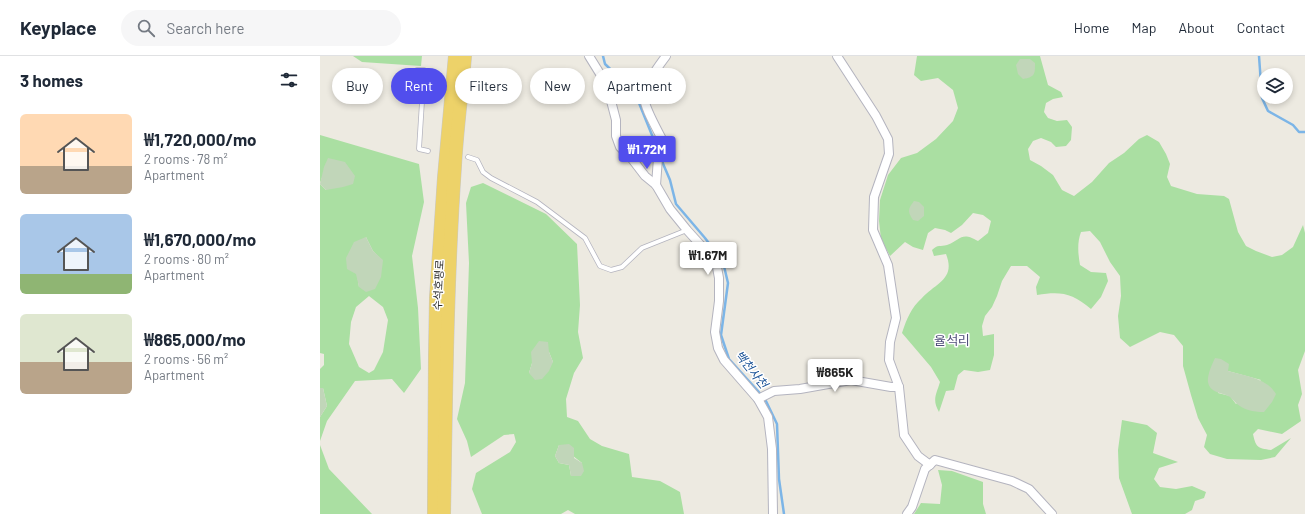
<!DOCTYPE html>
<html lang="en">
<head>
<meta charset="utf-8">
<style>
	:root { --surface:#fff; --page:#f6f6f7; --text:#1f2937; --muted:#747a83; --line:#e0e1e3; --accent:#514eed }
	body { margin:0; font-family:Barlow,"Noto Sans KR",sans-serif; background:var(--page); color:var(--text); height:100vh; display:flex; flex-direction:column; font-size:15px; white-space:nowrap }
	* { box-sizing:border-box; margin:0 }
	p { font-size:13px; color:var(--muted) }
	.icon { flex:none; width:22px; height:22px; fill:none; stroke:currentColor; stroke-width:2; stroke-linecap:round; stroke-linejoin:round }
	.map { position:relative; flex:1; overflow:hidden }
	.sheet { display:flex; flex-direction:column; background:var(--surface); width:320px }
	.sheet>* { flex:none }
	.hud { position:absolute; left:12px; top:12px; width:380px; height:36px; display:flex; gap:8px }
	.fabs { position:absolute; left:937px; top:12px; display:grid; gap:8px }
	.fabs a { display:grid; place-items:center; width:36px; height:36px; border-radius:50%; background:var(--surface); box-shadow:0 2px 6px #0003; font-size:20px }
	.price { position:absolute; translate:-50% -34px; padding:0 9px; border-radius:4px; background:#fff; color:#222; font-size:13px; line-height:26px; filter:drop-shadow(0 1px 2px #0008) }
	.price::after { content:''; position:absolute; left:50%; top:24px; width:12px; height:9px; margin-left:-6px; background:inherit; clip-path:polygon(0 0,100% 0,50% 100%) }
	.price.selected { background:var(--accent); color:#fff }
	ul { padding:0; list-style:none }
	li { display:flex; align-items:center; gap:12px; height:100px; padding:0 20px }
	li span { display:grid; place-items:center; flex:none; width:112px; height:80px; border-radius:6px; color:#555 }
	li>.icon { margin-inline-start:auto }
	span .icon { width:48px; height:48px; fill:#fffc; stroke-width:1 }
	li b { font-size:17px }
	h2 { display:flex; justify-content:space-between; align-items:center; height:48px; padding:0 20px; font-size:17px }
	.pill { padding:0 14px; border-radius:18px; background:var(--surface); box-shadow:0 2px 6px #0003; font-size:14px; line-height:36px }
	.pill.selected { background:var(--accent); color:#fff }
	header { display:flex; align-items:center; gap:24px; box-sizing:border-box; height:56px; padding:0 20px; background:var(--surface); border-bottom:1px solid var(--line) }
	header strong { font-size:19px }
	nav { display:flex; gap:22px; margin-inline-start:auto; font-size:14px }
	.search { width:280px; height:36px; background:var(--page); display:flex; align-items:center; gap:10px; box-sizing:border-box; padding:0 14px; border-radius:22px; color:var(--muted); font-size:15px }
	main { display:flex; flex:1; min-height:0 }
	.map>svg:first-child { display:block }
</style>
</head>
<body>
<header>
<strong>Keyplace</strong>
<div class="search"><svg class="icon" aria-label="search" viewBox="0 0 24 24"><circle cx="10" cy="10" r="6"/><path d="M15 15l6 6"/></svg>Search here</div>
<nav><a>Home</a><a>Map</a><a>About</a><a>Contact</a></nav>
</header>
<main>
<section class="sheet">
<h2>3 homes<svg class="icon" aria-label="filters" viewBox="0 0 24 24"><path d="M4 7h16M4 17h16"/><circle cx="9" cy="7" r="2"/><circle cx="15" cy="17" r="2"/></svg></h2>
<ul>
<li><span style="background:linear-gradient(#ffd9b3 65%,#b9a48a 0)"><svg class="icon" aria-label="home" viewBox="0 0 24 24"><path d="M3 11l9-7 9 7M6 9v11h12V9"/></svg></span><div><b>₩1,720,000/mo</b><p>2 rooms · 78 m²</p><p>Apartment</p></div></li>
<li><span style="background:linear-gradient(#a9c7e8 75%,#8fb573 0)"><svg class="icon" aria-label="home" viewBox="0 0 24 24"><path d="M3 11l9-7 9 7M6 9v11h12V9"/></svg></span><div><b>₩1,670,000/mo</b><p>2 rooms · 80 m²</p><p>Apartment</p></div></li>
<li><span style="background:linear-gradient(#dfe7d0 60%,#b9a48a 0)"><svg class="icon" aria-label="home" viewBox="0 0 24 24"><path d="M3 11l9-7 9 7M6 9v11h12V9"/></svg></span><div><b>₩865,000/mo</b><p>2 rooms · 56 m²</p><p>Apartment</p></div></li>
</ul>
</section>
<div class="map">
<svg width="985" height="458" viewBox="0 0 985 458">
	<rect width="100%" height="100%" fill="#edeae1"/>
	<g fill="#aadfa2" fill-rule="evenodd">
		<polygon points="33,0 102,0 101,10 42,6"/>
		<path d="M 597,0 L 720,0 L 728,29 L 741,36 L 743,41 L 733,43 L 726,47 L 724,56 L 728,62 L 737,65 L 747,64 L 752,71 L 751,84 L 746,90 L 736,91 L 731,86 L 721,82 L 713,85 L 708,93 L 710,104 L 721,110 L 733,119 L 742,134 L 754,140 L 772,126 L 789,107 L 804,97 L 819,83 L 827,79 L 839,86 L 846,98 L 850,108 L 847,121 L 851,130 L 877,138 L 904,140 L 909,143 L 918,176 L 926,190 L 936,195 L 952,201 L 962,199 L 973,191 L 983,169 L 985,177 L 985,295 L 978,314 L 982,338 L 978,349 L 981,365 L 962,378 L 938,373 L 933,378 C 936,392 938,392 951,394 L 971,382 L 955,401 L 941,404 L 907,403 L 890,398 L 884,391 L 887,379 L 878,362 L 871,339 L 863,310 L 863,290 L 854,279 L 840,276 L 810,291 L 800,282 L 798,260 L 801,240 L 800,220 L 790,206 L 780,186 L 770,175 L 761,176 C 757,187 758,197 760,209 L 771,216 L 786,217 L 788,225 L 781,241 L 771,253 C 752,237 741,235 717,239 L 716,231 L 720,221 L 707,210 L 691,210 L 682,225 L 677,240 L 672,251 L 665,260 L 662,270 L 663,280 L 674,278 L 674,299 L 670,314 L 658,316 L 644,314 L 638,319 L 634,334 L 626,335 L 619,356 C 612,344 616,339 620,326 L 611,311 L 582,277 C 587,262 591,252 602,242 C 616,227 636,223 626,198 L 614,200 L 612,194 C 618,188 620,191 627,189 C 641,184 641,175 658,185 L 668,177 L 671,165 L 663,159 L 653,157 L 642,169 L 631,177 L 625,174 L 615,172 L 608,177 L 603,194 L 593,191 L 585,186 L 570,200 L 561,183 L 559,165 L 560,144 L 568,119 L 581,102 L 597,97 L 616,83 L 633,65 L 638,52 L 633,34 L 618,22 L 601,25 L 594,19 ZM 908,308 L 908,315 L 941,324 L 916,348 L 910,340 L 898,337 Z"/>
		<path d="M 0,79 L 99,108 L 104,146 L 92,200 L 98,252 L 101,313 L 84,337 L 72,323 L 35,325 L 7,365 L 0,385 L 0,361 L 7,350 L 3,332 L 0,332 L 0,313 L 4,309 L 4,298 L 0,297 L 0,128 L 6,134 L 9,102 L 0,127 ZM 46,181 L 53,195 L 62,204 L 39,231 L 37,218 ZM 49,240 L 63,251 L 68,264 L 63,296 L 54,314 L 49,317 L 39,311 L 29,288 L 31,266 L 36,251 Z"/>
		<path d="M 163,127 L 226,158 L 257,188 L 260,249 L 258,276 L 263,302 L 254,317 L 246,343 L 247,361 L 258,365 L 270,383 L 282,390 L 309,398 L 312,421 L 340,425 L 360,436 L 364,458 L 255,458 L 248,454 L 241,458 L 162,458 L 152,433 L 156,417 L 190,396 L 196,386 L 194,378 L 184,379 L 151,401 L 147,385 L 137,363 L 145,327 L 149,207 L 146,147 L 151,131 ZM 229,296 L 233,306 L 209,317 L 212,307 ZM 239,389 L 262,407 L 251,420 L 249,409 L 239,407 L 235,400 Z"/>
		<polygon points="802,364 827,369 837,377 833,397 858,406 839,412 834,423 840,431 856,433 872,430 886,436 884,442 875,445 872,454 865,458 812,458 799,422 798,394"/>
		<polygon points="0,389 9,413 52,458 0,458"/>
		<polygon points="618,414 632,415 663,426 663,448 666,458 594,458 601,447 620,448 622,429"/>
	</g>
	<g fill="#c1d6b9">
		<path d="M 700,3 L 710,3 L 715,7 C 715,18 715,21 703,23 L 698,18 L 696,9 Z"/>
		<polygon points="8,102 25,106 35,120 33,128 23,131 6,134 0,128 4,111"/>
		<path d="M 594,145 L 599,146 L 604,151 L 604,160 L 598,165 L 593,164 C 587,155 588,153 594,145 Z"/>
		<polygon points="46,181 53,195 63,204 61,221 55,233 46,236 39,231 36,218 27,213 26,202 34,186"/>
		<polygon points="219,285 228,286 229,296 233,306 229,315 222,323 215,324 209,317 212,307 211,296"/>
		<path d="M 895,302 L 901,303 L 909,308 L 908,315 C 925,320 947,322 956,338 L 952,346 L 944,356 C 933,356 923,354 915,346 C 913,344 911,341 908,340 C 901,336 890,337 888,326 C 887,320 892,308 895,302 Z"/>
		<polygon points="0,332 3,332 7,350 0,361"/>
		<polygon points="249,388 254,392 254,402 262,407 264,415 261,420 251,420 249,409 239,407 235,400 239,389"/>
	</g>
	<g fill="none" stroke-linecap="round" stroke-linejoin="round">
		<g stroke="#7cb5e7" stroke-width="2.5">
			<polyline points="283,0 285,8 315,37 338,94"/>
			<polyline points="939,0 942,42 948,55 973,69 979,76 985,76"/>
			<polyline points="341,103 350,124 356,148 385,182 403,206 408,227 401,279 409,303 445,343 457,368 459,423 464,458"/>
		</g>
		<defs>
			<g id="service">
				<polyline points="97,14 104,14 99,93 108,95"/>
				<polyline points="148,101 157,104 163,116 171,122 217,146 265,182 280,210 291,214 302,211 322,192 367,174"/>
			</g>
			<g id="minor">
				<polyline points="269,0 282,21 290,41 296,64 296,80 300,91 312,103 325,120 336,129 350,153 367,174 396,206 399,222 399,245 395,276 398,292 404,304 438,343 448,361 452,393 453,458"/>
				<polyline points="517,0 556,60 568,83 569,98 554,141 553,174 568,209 576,262 570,286 569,304 579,331 584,379 598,400 610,409"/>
				<path d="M 336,129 L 338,102 L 343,85 C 338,75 322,48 324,38 C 325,29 340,8 346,0"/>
				<polyline points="438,343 454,335 480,333 531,324 571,331 579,331"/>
				<polyline points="587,458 592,451 605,413 615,404 692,425 709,433 732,458"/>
			</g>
			<g id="trunk">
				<polyline points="114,458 115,301 116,242 124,122 135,0"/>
				<path d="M 124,458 C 126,342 127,225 135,109 C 137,73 142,36 145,0"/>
			</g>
		</defs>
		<use href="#service" stroke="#b4b4bf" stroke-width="5.5"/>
		<use href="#minor" stroke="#b4b4bf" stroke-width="10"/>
		<use href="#trunk" stroke="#c8c8c8" stroke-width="14"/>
		<use href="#service" stroke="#fff" stroke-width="4"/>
		<use href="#minor" stroke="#fff" stroke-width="8"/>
		<use href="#trunk" stroke="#edd269" stroke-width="13"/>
	</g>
	<g text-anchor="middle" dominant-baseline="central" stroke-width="3" stroke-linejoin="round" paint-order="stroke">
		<g font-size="11" fill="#2d2d2d" stroke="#fff">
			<text transform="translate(118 229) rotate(-87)">수석호평로</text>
		</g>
		<g font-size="12" font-style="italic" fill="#185196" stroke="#fff">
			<text transform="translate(432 313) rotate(51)">백천사천</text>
		</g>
		<g font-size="13" fill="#51507b" stroke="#fff">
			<text x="632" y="284">율석리</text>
		</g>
	</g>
</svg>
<div class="fabs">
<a><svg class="icon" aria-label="layers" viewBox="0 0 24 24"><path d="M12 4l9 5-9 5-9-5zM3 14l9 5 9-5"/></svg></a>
</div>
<b class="price selected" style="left:327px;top:114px">₩1.72M</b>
<b class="price" style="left:388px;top:220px">₩1.67M</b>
<b class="price" style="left:515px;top:337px">₩865K</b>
<div class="hud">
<a class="pill">Buy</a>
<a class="pill selected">Rent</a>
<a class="pill">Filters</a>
<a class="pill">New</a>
<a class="pill">Apartment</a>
</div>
</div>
</main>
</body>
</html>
